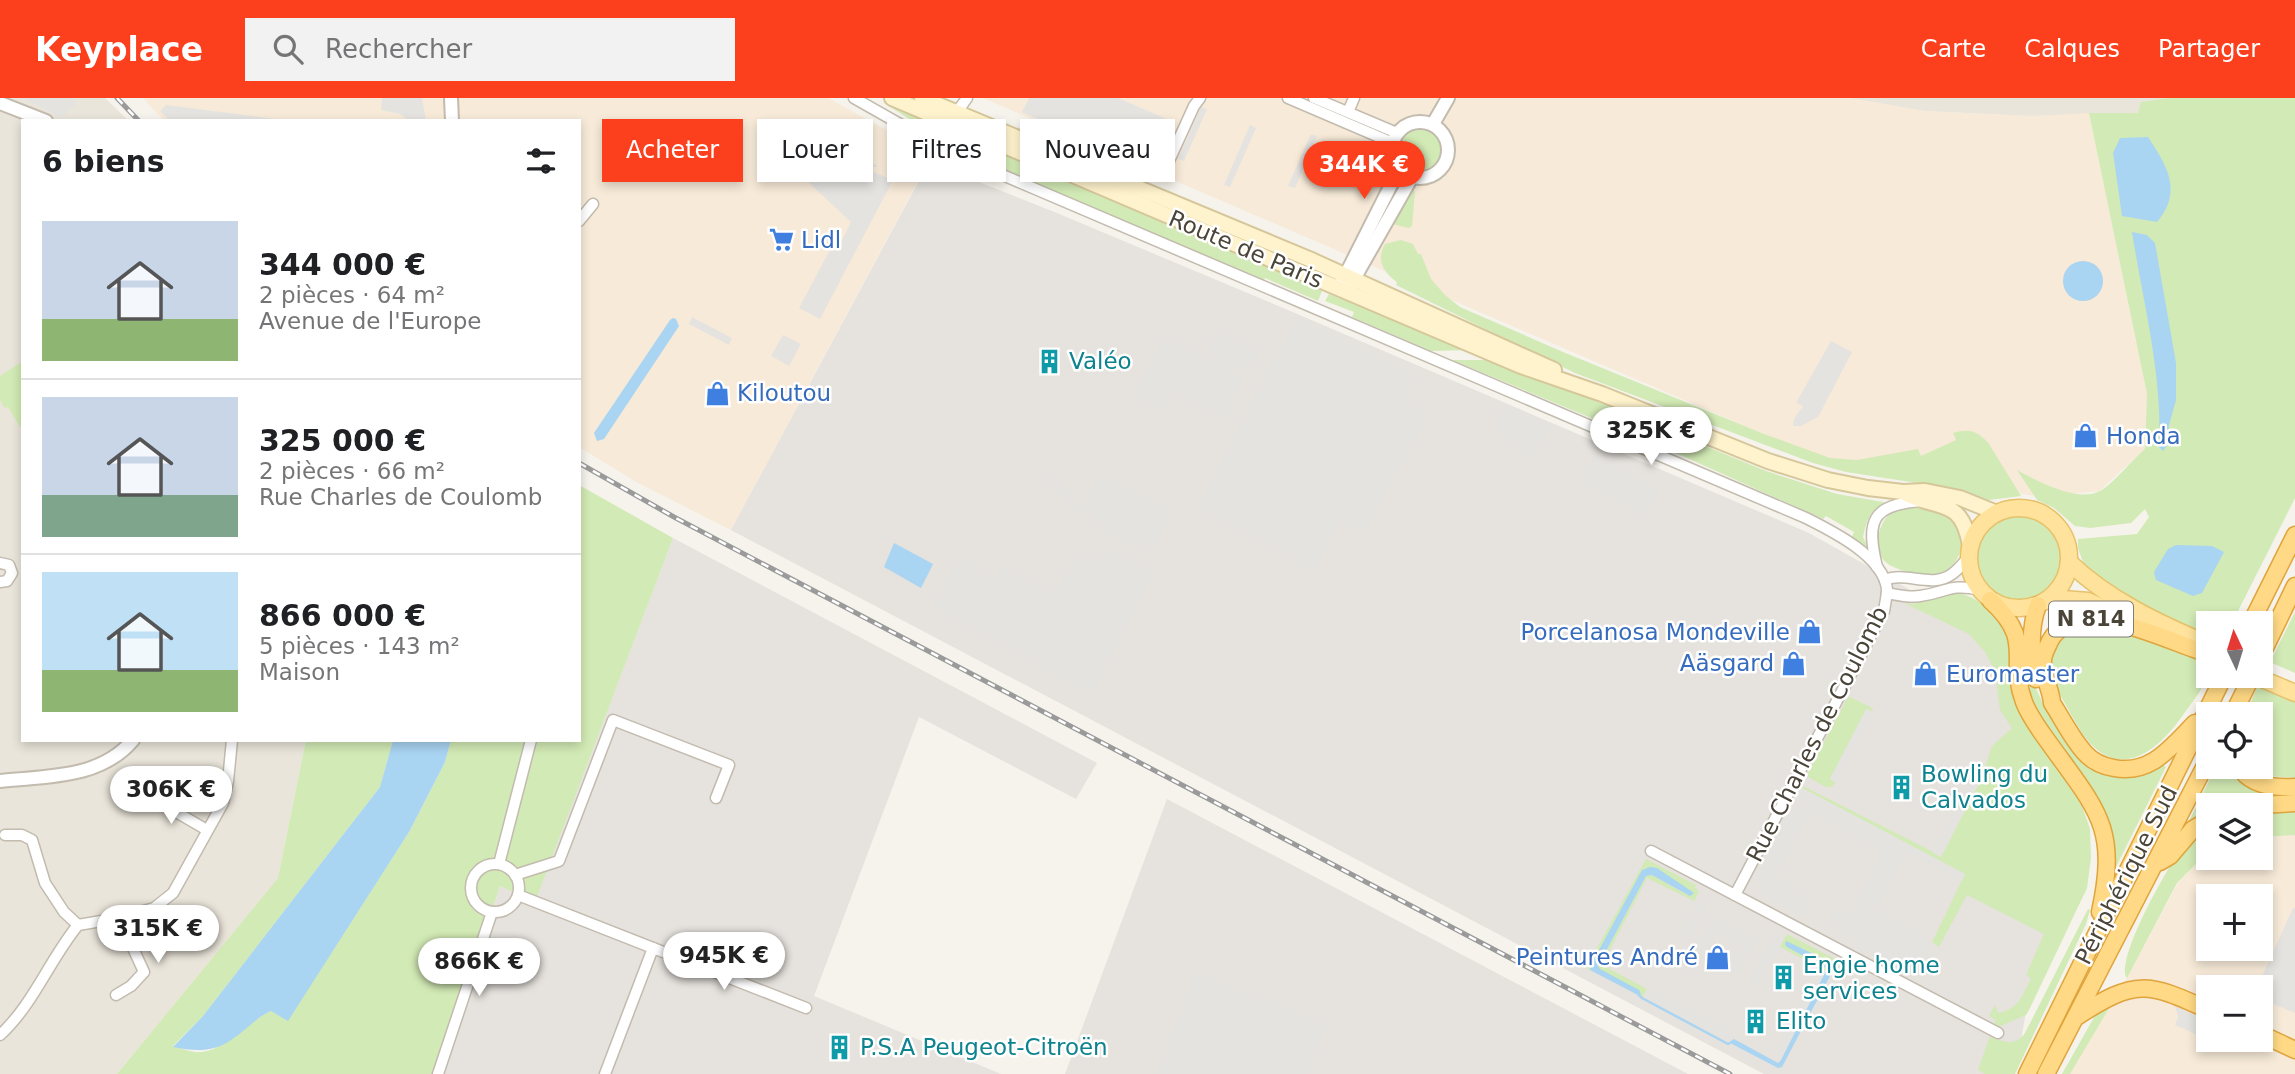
<!DOCTYPE html>
<html lang="fr">
<head>
<meta charset="utf-8">
<style>
	:root { --surface:#fff; --page:#f2f2f2; --text:#202124; --muted:#757577; --line:#e0e0e0; --accent:#fc3f1d }
	body { margin:0; font-family:"DejaVu Sans",sans-serif; background:var(--page); color:var(--text); height:100vh; display:flex; flex-direction:column; font-size:26px; white-space:nowrap }
	* { box-sizing:border-box; margin:0 }
	p { font-size:23px; color:var(--muted) }
	.icon { flex:none; width:38px; height:38px; fill:none; stroke:currentColor; stroke-width:2; stroke-linecap:round; stroke-linejoin:round }
	.map { position:relative; flex:1; overflow:hidden }
	.details { position:absolute; left:21px; top:21px; width:560px; height:623px; display:flex; flex-direction:column; background:var(--surface); border-radius:0px; box-shadow:0 4px 10px #0003 }
	.details>* { flex:none }
	.top-card { position:absolute; left:602px; top:21px; width:665px; height:63px; display:flex; gap:14px }
	.needle { width:46px; rotate:356deg }
	.controls { position:absolute; left:2196px; top:513px; display:grid; gap:14px }
	.controls a { display:grid; place-items:center; width:77px; height:77px; border-radius:0px; background:var(--surface); box-shadow:0 4px 10px #0003; font-size:35px }
	.price { position:absolute; translate:-50% -60px; padding:0 16px; border-radius:24px; background:#fff; color:#222; font-size:23px; line-height:46px; filter:drop-shadow(0 2px 4px #0008) }
	.price::after { content:''; position:absolute; left:50%; top:42px; width:21px; height:16px; margin-left:-10px; background:inherit; clip-path:polygon(0 0,100% 0,50% 100%) }
	.price.active { background:var(--accent); color:#fff }
	ul { padding:0; list-style:none }
	li { display:flex; align-items:center; gap:21px; height:175px; padding:0 21px }
	li+li { border-top:2px solid var(--line) }
	li span { display:grid; place-items:center; flex:none; width:196px; height:140px; border-radius:0px; color:#555 }
	li>.icon { margin-inline-start:auto }
	span .icon { width:84px; height:84px; fill:#fffc; stroke-width:1 }
	li b { font-size:30px }
	h2 { display:flex; justify-content:space-between; align-items:center; height:84px; padding:0 21px; font-size:30px }
	.tag { padding:0 24px; border-radius:0px; background:var(--surface); box-shadow:0 4px 10px #0003; font-size:24px; line-height:63px }
	.tag.active { background:var(--accent); color:#fff }
	header { display:flex; align-items:center; gap:42px; box-sizing:border-box; height:98px; padding:0 35px; background:var(--accent); color:#fff }
	header strong { font-size:33px }
	nav { display:flex; gap:38px; margin-inline-start:auto; font-size:24px }
	.search { width:490px; height:63px; background:var(--page); display:flex; align-items:center; gap:18px; box-sizing:border-box; padding:0 24px; border-radius:0px; color:var(--muted); font-size:26px }
	.map>svg:first-child { display:block }
</style>
</head>
<body>
<header>
<strong>Keyplace</strong>
<div class="search"><svg class="icon" aria-label="search" viewBox="0 0 24 24"><circle cx="10" cy="10" r="6"/><path d="M15 15l6 6"/></svg>Rechercher</div>
<nav><a>Carte</a><a>Calques</a><a>Partager</a></nav>
</header>
<div class="map">
<svg width="2295" height="976" viewBox="0 0 2295 976">
	<rect width="100%" height="100%" fill="#f6f3ec"/>
	<g fill="#eae5da">
		<polygon points="0,0 105,0 129,23 23,23 23,642 306,642 278,780 117,976 0,976"/>
		<polygon points="1849,0 2168,0 2142,4 2138,15 2030,18 1924,13"/>
	</g>
	<g fill="#f7ead8" fill-rule="evenodd">
		<polygon points="143,0 828,0 932,57 731,432 638,385 579,349 579,23 164,23"/>
		<polygon points="983,0 1849,0 1924,13 2030,18 2089,15 2147,296 2145,351 2099,393 2043,399 1842,370"/>
		<path d="M 2295,737 L 2295,976 L 2070,976 L 2127,880 L 2178,785 L 2208,754 L 2208,760 L 2261,760 L 2261,739 ZM 2208,798 L 2261,798 L 2261,850 L 2208,850 ZM 2208,889 L 2261,889 L 2261,942 L 2208,942 Z"/>
	</g>
	<g fill="#e6e2dd">
		<polygon points="929,64 1057,115 1295,215 1809,435 1983,533 2081,722 2027,907 2021,943 2010,976 1764,976 731,432"/>
		<polygon points="673,440 1097,665 1076,701 919,619 814,898 1001,976 438,976 500,788 535,803"/>
		<polygon points="1167,701 1688,976 1065,976"/>
	</g>
	<g fill="#d2eab5">
		<path d="M 2168,0 L 2295,0 L 2295,400 L 2232,525 L 2208,525 L 2208,535 C 2171,528 2116,490 2084,467 L 2078,450 L 2078,441 L 2137,436 L 2149,419 L 2145,411 L 2131,425 L 2090,430 L 2075,428 L 2054,410 L 2037,402 L 2017,372 C 2037,383 2078,405 2100,393 C 2113,386 2133,361 2145,351 L 2147,296 L 2089,15 L 2138,15 L 2141,4 Z"/>
		<polygon points="886,2 958,33 953,44 933,36 884,5"/>
		<circle cx="1419" cy="51" r="22"/>
		<polygon points="963,35 1322,193 1318,203 1265,180 1264,183 982,63 984,57 957,46"/>
		<polygon points="1411,91 1413,91 1415,94 1412,128 1409,130 1392,126"/>
		<path d="M 1401,142 L 1413,146 L 1418,156 L 1421,156 L 1431,181 L 1445,197 L 1460,209 L 1563,254 L 1764,336 L 1830,360 L 1857,362 L 1918,351 L 1921,358 L 1956,342 L 1953,335 C 1969,330 1978,333 1989,346 L 2021,398 L 1989,402 L 1943,389 L 1846,374 L 1813,365 L 1575,275 L 1396,187 L 1397,184 C 1383,174 1376,162 1385,146 Z"/>
		<polygon points="1329,196 1472,252 1431,253 1352,219 1354,214 1325,203"/>
		<path d="M 1452,262 L 1493,262 L 1506,266 L 1766,373 L 1837,396 L 1889,405 C 1869,412 1868,419 1863,439 L 1869,451 L 1852,439 L 1854,434 L 1826,418 L 1823,421 L 1685,359 Z"/>
		<polygon points="23,263 23,327 20,329 8,309 5,310 0,302 0,278"/>
		<path d="M 579,387 L 673,440 L 535,804 L 500,788 L 438,976 L 117,976 L 278,780 L 306,642 L 393,642 L 380,689 L 203,918 L 173,948 C 180,950 188,953 195,954 C 222,957 248,923 271,913 L 288,922 L 409,734 L 445,664 L 451,642 L 579,642 Z"/>
		<path d="M 1923,408 C 1933,411 1945,414 1953,421 C 1971,438 1960,472 1936,477 C 1925,480 1914,477 1904,473 C 1893,469 1883,466 1879,454 C 1874,439 1884,413 1901,409 C 1907,407 1916,408 1923,408 Z"/>
		<circle cx="2018" cy="461" r="43"/>
		<path d="M 1954,495 C 1973,495 1994,514 2007,528 L 2027,619 L 2082,708 L 2090,731 L 2091,760 L 2087,790 L 2029,912 L 2026,917 L 1998,929 L 1994,927 L 1996,922 L 1989,918 L 1995,907 L 1998,915 C 2020,910 2022,898 2031,880 L 2026,877 L 2044,836 L 1967,797 L 1939,849 L 1932,844 L 1965,776 L 1802,690 L 1803,688 L 1941,758 L 1981,682 L 1992,648 L 2012,630 L 2000,612 L 1995,573 L 1985,554 L 1969,536 L 1904,505 L 1914,506 Z"/>
		<polygon points="2295,514 2295,575 2270,564"/>
		<path d="M 2105,526 L 2197,559 L 2197,561 L 2208,566 C 2209,586 2194,601 2183,617 C 2164,644 2130,680 2095,650 C 2084,641 2075,624 2068,611 C 2061,597 2049,582 2049,566 C 2050,553 2058,544 2065,533 Z"/>
		<path d="M 2023,569 L 2029,569 C 2034,592 2045,609 2057,628 C 2062,638 2068,648 2074,656 C 2097,685 2135,685 2163,667 L 2166,669 L 2113,775 L 2112,761 L 2029,603 Z"/>
		<polygon points="2258,587 2295,603 2295,680 2266,678 2250,669 2261,668 2261,616 2246,616"/>
		<polygon points="1850,599 1872,610 1873,614 1867,611 1830,681 1836,684 1831,689 1826,689 1808,679 1808,674 1847,601"/>
		<path d="M 2216,669 L 2231,669 L 2239,679 L 2295,693 L 2295,700 C 2266,700 2238,707 2208,707 L 2208,715 L 2188,725 Z"/>
		<polygon points="2295,713 2295,737 2261,739 2261,714"/>
		<path d="M 2208,729 L 2208,754 L 2177,785 L 2127,880 C 2114,863 2169,766 2183,749 C 2190,740 2199,735 2208,729 Z"/>
		<polygon points="1646,761 1696,787 1695,790 1699,793 1694,803 1647,780 1602,867 1647,891 1643,899 1599,871 1598,868 1646,778 1652,777 1689,798 1650,769 1590,869 1590,872 1586,870"/>
		<path d="M 2088,811 L 2090,812 L 2086,826 L 2015,976 L 1985,976 L 1978,972 L 1990,938 C 2003,945 2016,948 2025,935 Z"/>
		<polygon points="1787,836 1839,863 1832,874 1832,870 1787,849 1826,870 1826,873 1780,849"/>
		<polygon points="2114,902 2070,976 2062,976 2096,916"/>
	</g>
	<g fill="#e5e3e0">
		<polygon points="27,0 72,0 77,5 62,19 26,2"/>
		<polygon points="382,0 422,0 426,23 409,23 400,16 381,12"/>
		<polygon points="1029,0 1118,0 1176,25 1156,64 1146,60 1142,67 1022,14"/>
		<polygon points="166,7 292,23 170,23 160,13"/>
		<polygon points="1201,9 1207,11 1184,63 1178,61"/>
		<polygon points="1250,27 1256,30 1230,89 1224,87"/>
		<polygon points="1311,36 1317,38 1295,90 1288,88"/>
		<polygon points="838,37 839,46 841,45 847,50 856,50 878,69 868,69 871,73 893,82 820,221 799,210 831,150 837,153 851,124 806,82 812,75 811,66"/>
		<polygon points="692,219 732,240 729,247 689,226"/>
		<polygon points="1297,220 1413,279 1402,301 1428,315 1365,434 1341,422 1315,472 1197,410"/>
		<polygon points="1218,232 1259,253 1251,269 1239,263 1235,270 1206,255"/>
		<polygon points="783,237 801,246 789,268 771,258"/>
		<polygon points="1165,238 1244,280 1224,321 1170,292 1160,312 1133,297"/>
		<polygon points="1831,243 1852,254 1818,319 1801,328 1793,328 1794,321 1803,308 1796,305"/>
		<polygon points="1501,307 1551,329 1532,361 1496,329"/>
		<polygon points="1595,357 1660,392 1646,419 1581,383"/>
		<polygon points="1052,373 1085,415 1080,419 1049,385"/>
		<polygon points="1100,377 1172,415 1155,449 1146,445 1143,451 1094,424 1097,418 1091,416 1085,408"/>
		<polygon points="1109,451 1155,474 1092,593 933,509 959,461 994,481 1002,467 1056,496 1076,458 1084,461 1087,455 1102,463"/>
		<polygon points="1866,611 1873,614 1836,684 1830,681"/>
		<polygon points="1972,678 1981,682 1941,759 1933,755"/>
		<polygon points="1802,690 1965,776 1962,783 1907,755 1875,813 1932,844 1913,879 1851,845 1854,838 1828,823 1835,811 1849,818 1882,753 1810,715 1775,779 1798,791 1794,799 1810,808 1803,820 1759,795 1757,776 1793,706 1810,715 1814,707 1798,698"/>
		<polygon points="1701,799 1709,803 1686,846 1678,841"/>
		<polygon points="2293,810 2295,810 2295,915 2261,901 2261,889 2257,889"/>
		<polygon points="1713,818 1757,840 1738,877 1728,872 1742,845 1716,832 1692,876 1685,872"/>
		<polygon points="1773,837 1783,842 1759,887 1749,882"/>
		<polygon points="1811,865 1826,873 1781,962 1775,959 1816,878 1807,873"/>
		<polygon points="1195,876 1326,926 1307,976 1157,976"/>
		<polygon points="1647,891 1733,937 1729,944 1643,899"/>
		<polygon points="2175,908 2208,923 2208,942 2235,942 2236,945 2229,951 2175,927 2178,919"/>
	</g>
	<g fill="#a9d4f2">
		<path d="M 2148,39 C 2167,68 2183,93 2157,124 L 2122,118 L 2113,55 L 2120,40 Z"/>
		<path d="M 2132,134 L 2147,137 L 2155,145 L 2176,265 L 2176,302 L 2169,327 L 2167,348 L 2163,353 L 2159,349 C 2163,278 2143,204 2132,134 Z"/>
		<circle cx="2083" cy="183" r="20"/>
		<polygon points="673,220 676,221 679,228 604,341 597,343 594,335 670,222"/>
		<polygon points="894,445 933,466 921,490 884,469"/>
		<polygon points="2176,447 2212,448 2224,454 2202,495 2193,498 2156,482 2154,474 2168,451"/>
		<path d="M 393,642 L 451,642 L 445,664 L 409,734 L 288,923 L 271,913 C 255,920 246,933 231,942 C 213,955 193,953 173,949 L 203,918 L 380,689 Z"/>
		<polygon points="1650,769 1657,770 1694,795 1690,798 1652,777 1646,778 1598,868 1600,871 1639,892 1641,896 1636,896 1590,872 1590,869 1642,772"/>
		<polygon points="1786,843 1826,862 1830,865 1832,874 1782,969 1778,970 1732,946 1731,943 1734,941 1778,965 1781,962 1826,873 1826,870 1787,849 1785,846"/>
	</g>
	<g fill="none" stroke-linecap="round" stroke-linejoin="round">
		<polyline stroke="#a9d4f2" stroke-width="2.5" points="1638,896 1642,900 1728,946 1732,944"/>
		<defs>
			<g id="minor">
				<path d="M 854,0 L 951,55 L 1806,420 C 1832,433 1883,458 1887,491 C 1887,498 1885,506 1884,513 L 1735,797"/>
				<polyline points="1288,0 1393,45"/>
				<polyline points="1314,0 1397,35"/>
				<polyline points="1348,14 1354,0"/>
				<polyline points="954,18 967,0"/>
				<polyline points="1168,65 1194,8 1200,0"/>
				<polyline points="579,123 593,106"/>
				<polyline points="0,465 9,467 12,475 7,483 0,484"/>
				<path d="M 1877,469 C 1866,423 1871,407 1921,403"/>
				<path d="M 1885,482 C 1906,473 1932,491 1952,476 C 1958,472 1963,465 1968,460"/>
				<path d="M 1887,495 C 1898,497 1909,500 1920,498 C 1949,494 1948,485 1981,492"/>
				<polyline points="144,701 164,707 207,732"/>
				<polyline points="5,737 22,737 32,742 45,785 64,814 78,827"/>
				<polyline points="1651,753 1998,935"/>
				<polyline points="499,766 531,642"/>
				<circle cx="495" cy="790" r="24"/>
				<polyline points="515,777 559,763 613,622 729,667 716,700"/>
				<polyline points="518,797 806,910"/>
				<polyline points="116,897 131,888 144,874 119,820"/>
				<path d="M 0,937 C 33,907 50,861 78,827 L 119,820 L 154,810 L 173,795 L 223,705 L 228,683 L 232,642"/>
				<polyline points="438,976 492,814"/>
				<polyline points="605,976 653,850"/>
			</g>
			<g id="tertiary">
				<polyline points="451,0 452,23"/>
				<polyline points="0,5 46,23"/>
				<circle cx="1420" cy="52" r="28"/>
				<polyline points="1433,26 1448,0"/>
				<polyline points="1341,186 1399,71"/>
				<polyline points="1350,188 1412,79"/>
				<path d="M 0,683 C 47,678 100,681 133,642"/>
			</g>
			<g id="secondary">
				<polyline points="892,0 1521,268 1602,296 1768,363 1828,382 1868,390 1903,394 1925,393 1960,400 1997,415"/>
				<polyline points="922,0 1309,161 1554,272"/>
				<path d="M 1904,395 C 1940,413 1961,399 1970,447"/>
			</g>
			<g id="primary">
				<circle cx="2019" cy="460" r="50"/>
				<path d="M 2069,464 C 2107,501 2160,526 2208,546"/>
				<polyline points="2050,500 2088,503 2139,526"/>
				<polyline points="2255,578 2295,595"/>
			</g>
			<g id="trunk">
				<path d="M 1990,502 C 2036,544 2007,559 2024,604 C 2030,620 2042,635 2052,649 C 2099,714 2118,731 2100,814"/>
				<polyline points="2251,525 2295,437"/>
				<polyline points="2261,558 2295,488"/>
				<path d="M 2036,581 C 2031,557 2029,530 2038,507"/>
				<polyline points="2233,616 2252,578"/>
				<path d="M 2195,625 C 2171,649 2151,677 2114,670 C 2102,668 2093,664 2085,655 C 2072,641 2063,622 2052,605 C 2051,590 2042,579 2043,563 C 2043,556 2047,550 2050,543 C 2075,496 2162,541 2200,553"/>
				<path d="M 2239,668 C 2249,688 2275,690 2295,689"/>
				<polyline points="2261,707 2295,705"/>
				<polyline points="2160,764 2170,758 2193,731 2208,722"/>
				<path d="M 2078,918 C 2135,881 2148,884 2208,912"/>
				<polyline points="2261,936 2295,952"/>
				<polyline points="2027,976 2224,578"/>
				<polyline points="2046,976 2208,662"/>
			</g>
		</defs>
		<use href="#minor" stroke="#c2bbae" stroke-width="13"/>
		<use href="#tertiary" stroke="#c2bbae" stroke-width="16"/>
		<use href="#secondary" stroke="#d6c79b" stroke-width="18"/>
		<use href="#primary" stroke="#e6c16a" stroke-width="19"/>
		<use href="#trunk" stroke="#e0a43c" stroke-width="19"/>
		<use href="#minor" stroke="#fff" stroke-width="10"/>
		<use href="#tertiary" stroke="#fff" stroke-width="12"/>
		<use href="#secondary" stroke="#fff3cd" stroke-width="14"/>
		<use href="#primary" stroke="#ffe39c" stroke-width="16"/>
		<use href="#trunk" stroke="#ffd985" stroke-width="16"/>
		<defs>
			<g id="rail">
				<polyline points="117,0 139,23"/>
				<polyline points="579,365 674,419 1730,976"/>
			</g>
		</defs>
		<use href="#rail" stroke="#9a9a9a" stroke-width="5"/>
		<use href="#rail" stroke="#fff" stroke-width="2.5" stroke-dasharray="8" stroke-linecap="butt"/>
	</g>
	<defs>
		<symbol id="supermarket-bare" viewBox="-9 -9 18 18"><path d="M-6-5.5h2.5l.6 2H6L4.5 2H-2.5L-4.4-4H-6ZM-1.5 3.2a1.3 1.3 0 1 0 .1 0ZM3 3.2a1.3 1.3 0 1 0 .1 0Z" fill="#3f7fe0" stroke="#fff" stroke-width="2.5" paint-order="stroke"/></symbol>
		<symbol id="building-bare" viewBox="-9 -9 18 18"><path d="M-4-6H4V6H1V3H-1V6H-4ZM-2.5-4.3h1.7v1.8h-1.7ZM.8-4.3h1.7v1.8H.8ZM-2.5-1h1.7V.8h-1.7ZM.8-1h1.7V.8H.8Z" fill="#0f9aa8" stroke="#fff" stroke-width="2.5" paint-order="stroke"/></symbol>
		<symbol id="shop-bare" viewBox="-9 -9 18 18"><path d="M-5-2.5h2.3a2.7 3.5 0 0 1 5.4 0H5L5.5 6h-11ZM-1.5-2.5h3a1.5 2.3 0 0 0-3 0Z" fill="#3f7fe0" stroke="#fff" stroke-width="2.5" paint-order="stroke"/></symbol>
	</defs>
	<g fill-rule="evenodd">
		<use href="#supermarket-bare" x="764" y="124" width="35" height="35"/>
		<use href="#building-bare" x="1032" y="246" width="35" height="35"/>
		<use href="#shop-bare" x="700" y="278" width="35" height="35"/>
		<use href="#shop-bare" x="2068" y="320" width="35" height="35"/>
		<use href="#shop-bare" x="1792" y="516" width="35" height="35"/>
		<use href="#shop-bare" x="1776" y="548" width="35" height="35"/>
		<use href="#shop-bare" x="1908" y="558" width="35" height="35"/>
		<use href="#building-bare" x="1884" y="672" width="35" height="35"/>
		<use href="#shop-bare" x="1700" y="842" width="35" height="35"/>
		<use href="#building-bare" x="1766" y="862" width="35" height="35"/>
		<use href="#building-bare" x="1738" y="906" width="35" height="35"/>
		<use href="#building-bare" x="822" y="932" width="35" height="35"/>
	</g>
	<g text-anchor="middle" dominant-baseline="central" stroke-width="5" stroke-linejoin="round" paint-order="stroke">
		<rect fill="#fff" stroke="#817c74" stroke-width="2" x="2049" y="503.5" width="84" height="35" rx="5"/>
		<g font-size="21" font-weight="bold" fill="#4b4439">
			<text x="2091" y="521">N 814</text>
		</g>
		<g font-size="23" fill="#366cbe" stroke="#fff" text-anchor="start">
			<text x="801" y="142">Lidl</text>
			<text x="737" y="295">Kiloutou</text>
			<text x="2106" y="338">Honda</text>
			<text x="1790" y="534" text-anchor="end">Porcelanosa Mondeville</text>
			<text x="1774" y="565" text-anchor="end">Aäsgard</text>
			<text x="1946" y="576">Euromaster</text>
			<text x="1698" y="859" text-anchor="end">Peintures André</text>
		</g>
		<g font-size="23" fill="#4b4439" stroke="#fff">
			<text transform="translate(1246 151) rotate(23)">Route de Paris</text>
			<text transform="translate(1817 636) rotate(-63)">Rue Charles de Coulomb</text>
			<text transform="translate(2126 777) rotate(-63)">Périphérique Sud</text>
		</g>
		<g font-size="23" fill="#0d838f" stroke="#fff" text-anchor="start">
			<text x="1069" y="263">Valéo</text>
			<text x="1921" y="676">Bowling du<tspan x="1921" dy="26">Calvados</tspan></text>
			<text x="1803" y="867">Engie home<tspan x="1803" dy="26">services</tspan></text>
			<text x="1776" y="923">Elito</text>
			<text x="860" y="949">P.S.A Peugeot-Citroën</text>
		</g>
	</g>
</svg>
<div class="controls">
<a><svg class="needle" viewBox="-14 -14 28 28"><path d="M0-13l5 13h-10z" fill="#e53935"/><path d="M0 13l5-13h-10z" fill="#757577"/></svg></a>
<a><svg class="icon" aria-label="locate" viewBox="0 0 24 24"><circle cx="12" cy="12" r="6"/><path d="M12 2v4M12 18v4M2 12h4M18 12h4"/></svg></a>
<a><svg class="icon" aria-label="layers" viewBox="0 0 24 24"><path d="M12 4l9 5-9 5-9-5zM3 14l9 5 9-5"/></svg></a>
<a>+</a>
<a>−</a>
</div>
<b class="price active" style="left:1364px;top:103px">344K €</b>
<b class="price" style="left:1651px;top:369px">325K €</b>
<b class="price" style="left:171px;top:728px">306K €</b>
<b class="price" style="left:158px;top:867px">315K €</b>
<b class="price" style="left:724px;top:894px">945K €</b>
<b class="price" style="left:479px;top:900px">866K €</b>
<div class="top-card">
<a class="tag active">Acheter</a>
<a class="tag">Louer</a>
<a class="tag">Filtres</a>
<a class="tag">Nouveau</a>
</div>
<section class="details">
<h2>6 biens<svg class="icon" aria-label="filters" viewBox="0 0 24 24"><path d="M4 7h16M4 17h16"/><circle cx="9" cy="7" r="2"/><circle cx="15" cy="17" r="2"/></svg></h2>
<ul>
<li><span style="background:linear-gradient(#c9d6e8 70%,#8fb573 0)"><svg class="icon" aria-label="home" viewBox="0 0 24 24"><path d="M3 11l9-7 9 7M6 9v11h12V9"/></svg></span><div><b>344 000 €</b><p>2 pièces · 64 m²</p><p>Avenue de l'Europe</p></div></li>
<li><span style="background:linear-gradient(#c9d6e8 70%,#7fa58c 0)"><svg class="icon" aria-label="home" viewBox="0 0 24 24"><path d="M3 11l9-7 9 7M6 9v11h12V9"/></svg></span><div><b>325 000 €</b><p>2 pièces · 66 m²</p><p>Rue Charles de Coulomb</p></div></li>
<li><span style="background:linear-gradient(#bfe0f5 70%,#8fb573 0)"><svg class="icon" aria-label="home" viewBox="0 0 24 24"><path d="M3 11l9-7 9 7M6 9v11h12V9"/></svg></span><div><b>866 000 €</b><p>5 pièces · 143 m²</p><p>Maison</p></div></li>
</ul>
</section>
</div>
</body>
</html>
